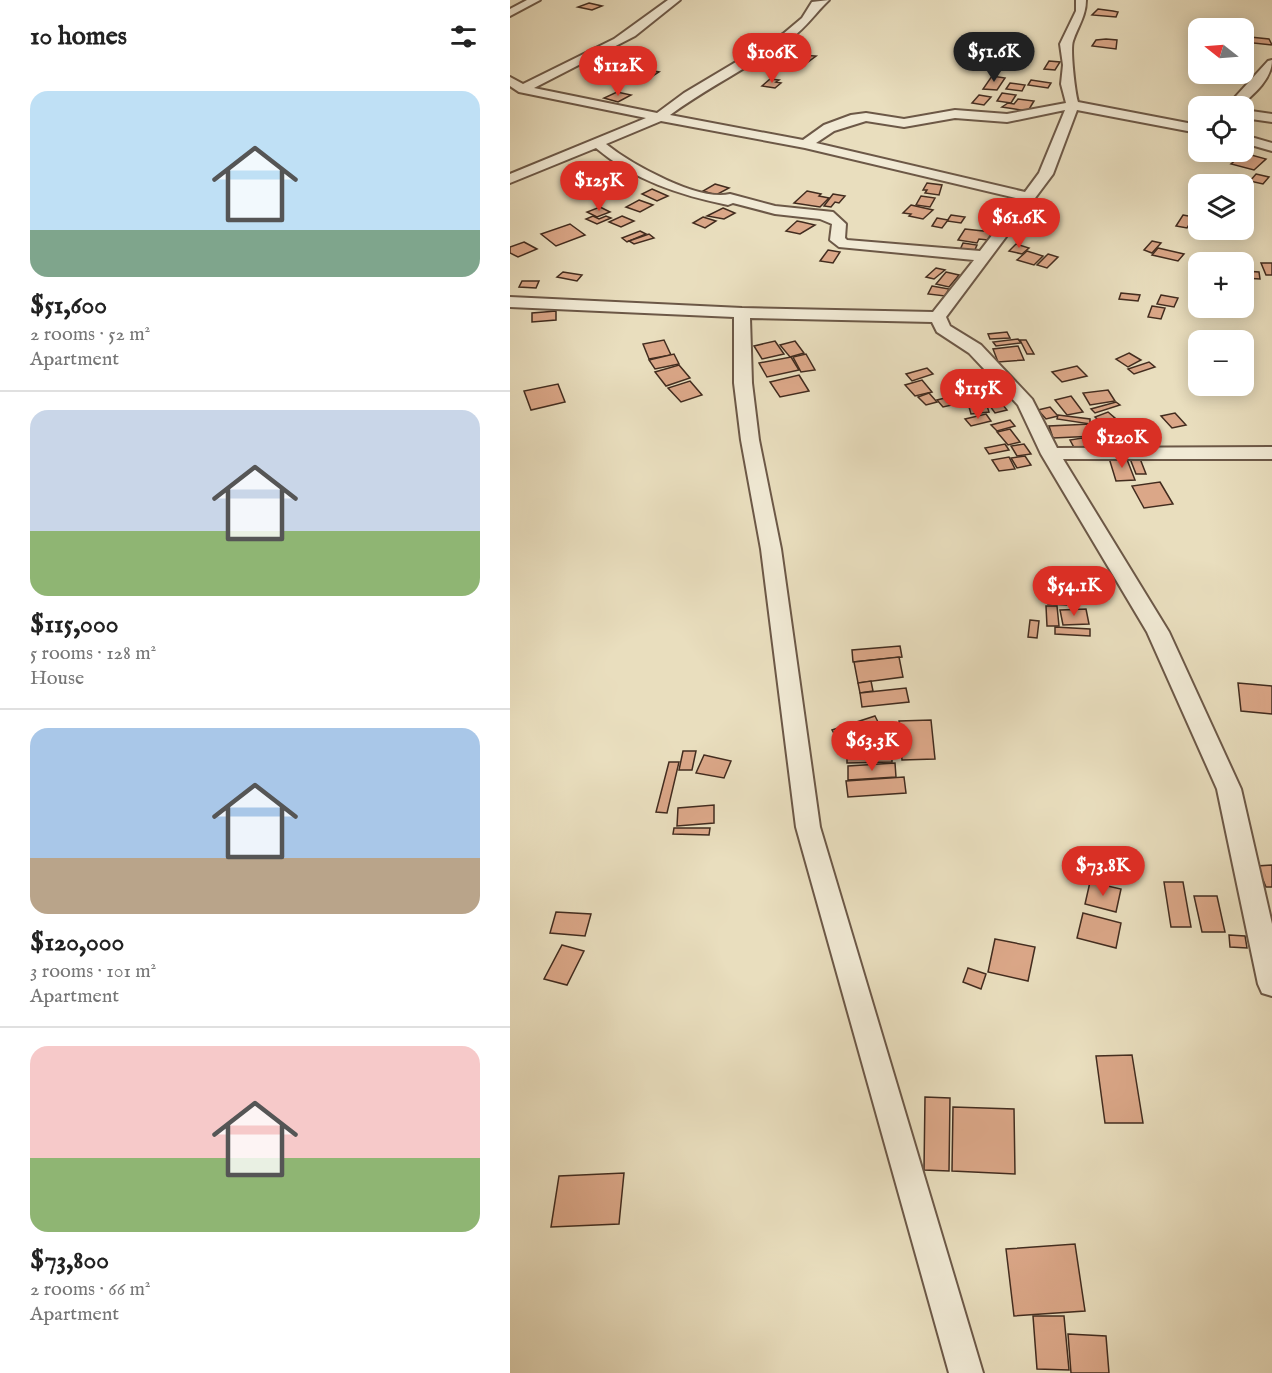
<!DOCTYPE html>
<html lang="en">
<head>
<meta charset="utf-8">
<style>
	:root { --surface:#fff; --page:#f6f6f6; --text:#222; --muted:#767676; --line:#e0e0e0; --accent:#d93025 }
	body { margin:0; font-family:"IM FELL English",serif; background:var(--page); color:var(--text); height:100vh; display:flex; flex-direction:column; font-size:22px; white-space:nowrap }
	* { box-sizing:border-box; margin:0 }
	p { font-size:20px; color:var(--muted) }
	.icon { flex:none; width:33px; height:33px; fill:none; stroke:currentColor; stroke-width:2; stroke-linecap:round; stroke-linejoin:round }
	.map { position:relative; flex:1; overflow:hidden }
	.side { display:flex; flex-direction:column; background:var(--surface); width:510px }
	.side>* { flex:none }
	.needle { width:39px; rotate:287deg }
	.controls { position:absolute; left:678px; top:18px; display:grid; gap:12px }
	.controls a { display:grid; place-items:center; width:66px; height:66px; border-radius:12px; background:var(--surface); box-shadow:0 3px 15px #0003; font-size:30px }
	.price { position:absolute; translate:-50% -51px; padding:0 14px; border-radius:21px; background:var(--accent); color:#fff; font-size:20px; line-height:39px; filter:drop-shadow(0 2px 3px #0008) }
	.price::after { content:''; position:absolute; left:50%; top:36px; width:18px; height:14px; margin-left:-9px; background:inherit; clip-path:polygon(0 0,100% 0,50% 100%) }
	.price.selected { background:#222; color:#fff }
	ul { padding:0; list-style:none }
	li { display:grid; align-content:center; gap:12px; height:318px; padding:0 30px }
	li+li { border-top:2px solid var(--line) }
	li span { display:grid; place-items:center; height:186px; border-radius:18px; color:#555 }
	li>.icon { margin-inline-start:auto }
	span .icon { width:108px; height:108px; fill:#fffc; stroke-width:1 }
	li b { font-size:26px }
	h2 { display:flex; justify-content:space-between; align-items:center; height:72px; padding:0 30px; font-size:26px }
	main { display:flex; flex:1; min-height:0 }
	.map>svg:first-child { display:block }
</style>
</head>
<body>
<main>
<section class="side">
<h2>10 homes<svg class="icon" aria-label="filters" viewBox="0 0 24 24"><path d="M4 7h16M4 17h16"/><circle cx="9" cy="7" r="2"/><circle cx="15" cy="17" r="2"/></svg></h2>
<ul>
<li><span style="background:linear-gradient(#bfe0f5 75%,#7fa58c 0)"><svg class="icon" aria-label="home" viewBox="0 0 24 24"><path d="M3 11l9-7 9 7M6 9v11h12V9"/></svg></span><div><b>$51,600</b><p>2 rooms · 52 m²</p><p>Apartment</p></div></li>
<li><span style="background:linear-gradient(#c9d6e8 65%,#8fb573 0)"><svg class="icon" aria-label="home" viewBox="0 0 24 24"><path d="M3 11l9-7 9 7M6 9v11h12V9"/></svg></span><div><b>$115,000</b><p>5 rooms · 128 m²</p><p>House</p></div></li>
<li><span style="background:linear-gradient(#a9c7e8 70%,#b9a48a 0)"><svg class="icon" aria-label="home" viewBox="0 0 24 24"><path d="M3 11l9-7 9 7M6 9v11h12V9"/></svg></span><div><b>$120,000</b><p>3 rooms · 101 m²</p><p>Apartment</p></div></li>
<li><span style="background:linear-gradient(#f6c9c9 60%,#8fb573 0)"><svg class="icon" aria-label="home" viewBox="0 0 24 24"><path d="M3 11l9-7 9 7M6 9v11h12V9"/></svg></span><div><b>$73,800</b><p>2 rooms · 66 m²</p><p>Apartment</p></div></li>
</ul>
</section>
<div class="map">
<svg width="762" height="1373" viewBox="0 0 762 1373">
	<rect width="100%" height="100%" fill="#e9debe"/>
	<filter id="stains"><feTurbulence type="fractalNoise" baseFrequency=".00333" numOctaves="4"/><feColorMatrix values="0 0 0 0 .2 0 0 0 0 .09 0 0 0 0 .02 0 0 0 .5 -.17"/></filter>
	<radialGradient id="worn" r=".72"><stop offset=".6" stop-color="#630" stop-opacity="0"/><stop offset="1" stop-color="#630" stop-opacity=".3"/></radialGradient>
	<g fill="#dba788" stroke="#422c1f" stroke-width="1.5">
		<polygon points="79,3 92,6 82,10 68,7"/>
		<polygon points="588,9 603,11 608,12 606,17 582,15"/>
		<polygon points="740,37 759,39 762,45 734,42"/>
		<polygon points="596,39 607,40 606,49 582,46 586,40"/>
		<polygon points="291,55 306,56 298,62 284,62"/>
		<polygon points="539,61 550,62 545,70 534,69"/>
		<polygon points="128,68 149,72 141,77 133,78 121,73"/>
		<polygon points="482,76 495,78 487,90 473,89"/>
		<polygon points="260,79 269,80 266,82 271,83 265,88 252,86"/>
		<polygon points="521,80 541,83 538,88 518,85"/>
		<polygon points="500,83 515,85 512,91 496,89"/>
		<polygon points="107,92 121,95 108,102 94,98"/>
		<polygon points="492,93 506,95 501,103 487,101"/>
		<polygon points="469,95 481,97 474,105 462,103"/>
		<polygon points="508,99 524,101 518,111 492,107 498,103 504,104"/>
		<polygon points="734,153 756,159 744,170 721,164"/>
		<polygon points="746,174 759,177 753,184 740,181"/>
		<polygon points="417,183 432,185 429,195 415,193 417,190 413,190"/>
		<polygon points="205,184 219,188 206,195 193,191"/>
		<polygon points="142,189 158,196 147,201 132,194"/>
		<polygon points="297,191 311,194 309,196 319,198 310,207 284,203"/>
		<polygon points="323,194 335,196 329,203 325,202 321,207 314,206"/>
		<polygon points="411,196 425,198 420,207 406,205"/>
		<polygon points="129,200 143,205 130,212 116,207"/>
		<polygon points="401,205 423,210 413,219 399,216 401,214 393,213"/>
		<polygon points="90,207 100,212 87,217 77,212"/>
		<polygon points="213,208 225,213 214,219 197,216"/>
		<polygon points="441,215 455,217 451,223 437,221"/>
		<polygon points="673,215 684,217 677,228 666,226"/>
		<polygon points="83,216 89,219 96,216 101,218 87,224 76,219"/>
		<polygon points="112,216 124,221 111,227 99,222"/>
		<polygon points="193,217 206,221 195,228 183,223"/>
		<polygon points="427,218 438,220 432,228 422,226"/>
		<polygon points="287,221 292,222 305,225 290,234 276,231"/>
		<polygon points="60,224 75,235 46,246 31,234"/>
		<polygon points="455,229 482,232 478,240 469,239 467,243 448,240"/>
		<polygon points="130,231 136,234 117,242 112,238"/>
		<polygon points="139,234 144,238 124,244 119,241"/>
		<polygon points="642,241 651,243 642,253 634,250"/>
		<polygon points="14,242 27,249 8,257 0,253 0,247"/>
		<polygon points="453,243 467,245 464,252 450,250"/>
		<polygon points="506,244 519,248 512,254 499,251"/>
		<polygon points="648,248 674,254 668,261 642,255"/>
		<polygon points="318,250 330,252 323,263 310,261"/>
		<polygon points="517,251 533,256 524,265 507,260"/>
		<polygon points="538,254 548,257 537,268 527,265"/>
		<polygon points="751,263 762,263 762,275 756,275"/>
		<polygon points="426,268 435,270 424,279 416,277"/>
		<polygon points="734,271 749,272 750,279 734,278"/>
		<polygon points="53,272 72,275 67,281 47,277"/>
		<polygon points="436,272 449,275 439,287 426,284"/>
		<polygon points="12,281 29,281 26,288 9,287"/>
		<polygon points="422,286 439,289 435,296 418,294"/>
		<polygon points="611,293 630,295 628,301 609,299"/>
		<polygon points="651,295 668,298 664,307 647,304"/>
		<polygon points="642,306 655,308 651,319 638,317"/>
		<polygon points="46,311 46,320 22,322 22,313"/>
		<polygon points="497,332 500,338 480,339 478,334"/>
		<polygon points="508,339 511,343 486,346 483,342"/>
		<polygon points="154,340 161,355 139,359 133,344"/>
		<polygon points="510,340 516,340 524,354 517,354"/>
		<polygon points="265,341 274,354 252,359 244,346"/>
		<polygon points="285,341 294,353 280,357 270,345"/>
		<polygon points="508,346 514,360 488,362 483,349"/>
		<polygon points="619,353 631,360 618,367 606,359"/>
		<polygon points="164,354 169,364 145,369 139,360"/>
		<polygon points="296,354 305,370 291,372 283,357"/>
		<polygon points="281,357 289,370 257,377 249,363"/>
		<polygon points="639,362 645,367 624,374 618,369"/>
		<polygon points="169,365 180,378 156,386 145,372"/>
		<polygon points="567,366 577,376 552,382 542,372"/>
		<polygon points="417,368 423,374 402,381 396,374"/>
		<polygon points="453,374 468,388 454,393 439,379"/>
		<polygon points="289,375 299,391 270,397 260,382"/>
		<polygon points="412,380 422,392 405,396 395,385"/>
		<polygon points="180,381 192,395 171,402 158,388"/>
		<polygon points="48,384 55,402 21,410 14,391"/>
		<polygon points="467,390 473,398 433,407 427,400"/>
		<polygon points="598,390 605,401 580,405 573,393"/>
		<polygon points="419,393 427,402 416,405 408,397"/>
		<polygon points="561,396 573,412 557,415 545,400"/>
		<polygon points="488,399 497,410 485,413 477,402"/>
		<polygon points="606,402 610,405 585,413 581,409"/>
		<polygon points="477,406 479,412 461,414 459,407"/>
		<polygon points="540,407 548,416 536,419 528,410"/>
		<polygon points="598,412 605,418 591,423 585,417"/>
		<polygon points="665,413 676,425 662,428 651,416"/>
		<polygon points="476,414 481,421 461,426 455,419"/>
		<polygon points="548,415 580,419 580,424 547,419"/>
		<polygon points="500,420 505,426 487,431 481,425"/>
		<polygon points="581,424 586,436 543,438 539,426"/>
		<polygon points="500,429 510,442 498,445 487,432"/>
		<polygon points="588,434 599,434 604,452 593,452"/>
		<polygon points="572,438 579,451 567,453 560,440"/>
		<polygon points="495,444 499,450 479,454 475,448"/>
		<polygon points="514,444 521,454 507,456 501,446"/>
		<polygon points="515,456 521,465 507,468 501,458"/>
		<polygon points="619,456 629,456 636,474 626,474"/>
		<polygon points="499,457 505,469 489,471 482,460"/>
		<polygon points="616,457 625,480 606,481 599,458"/>
		<polygon points="650,482 663,504 634,508 622,486"/>
		<polygon points="538,595 558,596 557,605 538,604"/>
		<polygon points="536,606 547,606 549,626 537,626"/>
		<polygon points="576,609 579,624 553,625 550,610"/>
		<polygon points="520,620 529,621 527,638 518,637"/>
		<polygon points="545,627 580,629 580,636 545,634"/>
		<polygon points="390,646 392,657 343,662 342,650"/>
		<polygon points="389,657 393,677 348,683 344,662"/>
		<polygon points="361,681 363,691 350,693 348,683"/>
		<polygon points="728,683 762,686 762,714 731,711"/>
		<polygon points="396,688 399,702 352,707 350,693"/>
		<polygon points="365,716 372,730 330,744 322,730"/>
		<polygon points="421,720 425,759 392,760 389,721"/>
		<polygon points="382,744 382,762 337,763 337,745"/>
		<polygon points="173,751 186,751 182,770 169,770"/>
		<polygon points="194,755 221,761 214,778 186,773"/>
		<polygon points="159,762 169,762 157,813 146,812"/>
		<polygon points="385,763 386,777 338,780 338,766"/>
		<polygon points="394,777 396,793 338,797 336,781"/>
		<polygon points="204,805 204,823 167,826 168,808"/>
		<polygon points="164,828 200,828 199,835 163,834"/>
		<polygon points="762,865 762,887 756,887 747,866"/>
		<polygon points="580,882 611,889 606,912 575,904"/>
		<polygon points="654,882 673,882 681,927 661,927"/>
		<polygon points="684,896 707,896 715,932 692,932"/>
		<polygon points="46,912 81,914 75,936 40,933"/>
		<polygon points="573,913 611,923 606,948 567,938"/>
		<polygon points="719,935 735,936 737,948 720,947"/>
		<polygon points="485,939 525,947 518,981 478,972"/>
		<polygon points="52,945 74,951 57,985 34,979"/>
		<polygon points="458,968 476,974 471,989 453,982"/>
		<polygon points="622,1055 633,1123 595,1123 586,1056"/>
		<polygon points="415,1097 440,1098 439,1171 414,1170"/>
		<polygon points="443,1107 504,1109 505,1174 442,1171"/>
		<polygon points="114,1173 109,1224 41,1227 49,1176"/>
		<polygon points="565,1244 575,1311 504,1316 496,1249"/>
		<polygon points="523,1316 554,1316 559,1370 527,1369"/>
		<polygon points="558,1334 596,1336 599,1373 561,1373"/>
	</g>
	<g fill="none" stroke-linecap="round" stroke-linejoin="round">
		<defs>
			<g id="minor">
				<polygon points="17,0 30,0 0,16 0,9"/>
				<path d="M 158,0 L 170,0 L 125,36 L 24,88 L 147,113 L 174,93 L 273,34 L 292,18 L 302,2 L 319,0 C 306,12 296,28 281,38 C 242,66 198,87 160,115 L 293,140 L 314,125 L 341,115 L 356,113 L 394,119 L 445,110 L 497,114 L 556,103 L 551,84 L 553,65 L 550,44 L 566,11 L 566,0 L 576,0 C 576,16 568,26 563,41 C 560,49 565,92 568,102 L 688,125 L 688,133 L 567,110 L 543,174 L 436,317 L 440,326 L 471,345 L 522,399 L 547,448 L 762,447 L 762,459 L 553,459 L 659,632 L 731,789 L 762,924 L 762,996 L 752,993 L 748,984 L 707,789 L 637,632 L 531,454 L 508,405 L 459,353 L 427,332 L 422,322 L 240,318 L 242,383 L 249,440 L 271,549 L 310,827 L 473,1373 L 439,1373 L 286,827 L 251,549 L 231,440 L 224,383 L 224,317 L 0,307 L 0,297 L 232,308 L 423,312 L 464,260 L 329,247 L 320,240 L 322,224 L 310,219 L 265,214 L 223,203 L 218,205 C 169,195 124,180 86,148 L 0,183 L 0,174 L 136,118 L 9,92 L 0,86 L 0,77 L 13,84 L 104,39 ZM 555,110 L 529,173 L 515,192 L 306,143 L 324,131 L 356,121 L 394,127 L 445,118 L 497,122 ZM 151,121 L 295,148 L 510,199 L 470,251 L 337,240 L 335,238 L 336,224 L 323,212 L 265,206 L 220,194 C 189,202 121,164 96,144 Z"/>
				<path d="M 762,60 C 762,79 744,94 730,106 L 717,106 L 758,61 Z"/>
				<polygon points="734,110 762,114 762,122 734,118"/>
				<polygon points="734,135 762,143 762,151 734,143"/>
			</g>
		</defs>
		<use href="#minor" stroke="#6c5847" stroke-width="4"/>
		<use href="#minor" fill="#f1ead5" fill-rule="evenodd"/>
	</g>
	<rect width="100%" height="100%" filter="url(#stains)"/>
	<rect width="100%" height="100%" fill="url(#worn)"/>
</svg>
<div class="controls">
<a><svg class="needle" viewBox="-14 -14 28 28"><path d="M0-13l5 13h-10z" fill="#e53935"/><path d="M0 13l5-13h-10z" fill="#767676"/></svg></a>
<a><svg class="icon" aria-label="locate" viewBox="0 0 24 24"><circle cx="12" cy="12" r="6"/><path d="M12 2v4M12 18v4M2 12h4M18 12h4"/></svg></a>
<a><svg class="icon" aria-label="layers" viewBox="0 0 24 24"><path d="M12 4l9 5-9 5-9-5zM3 14l9 5 9-5"/></svg></a>
<a>+</a>
<a>−</a>
</div>
<b class="price selected" style="left:484px;top:83px">$51.6K</b>
<b class="price" style="left:262px;top:84px">$106K</b>
<b class="price" style="left:108px;top:97px">$112K</b>
<b class="price" style="left:89px;top:212px">$125K</b>
<b class="price" style="left:509px;top:249px">$61.6K</b>
<b class="price" style="left:468px;top:420px">$115K</b>
<b class="price" style="left:612px;top:469px">$120K</b>
<b class="price" style="left:564px;top:617px">$54.1K</b>
<b class="price" style="left:362px;top:772px">$63.3K</b>
<b class="price" style="left:593px;top:897px">$73.8K</b>
</div>
</main>
</body>
</html>
